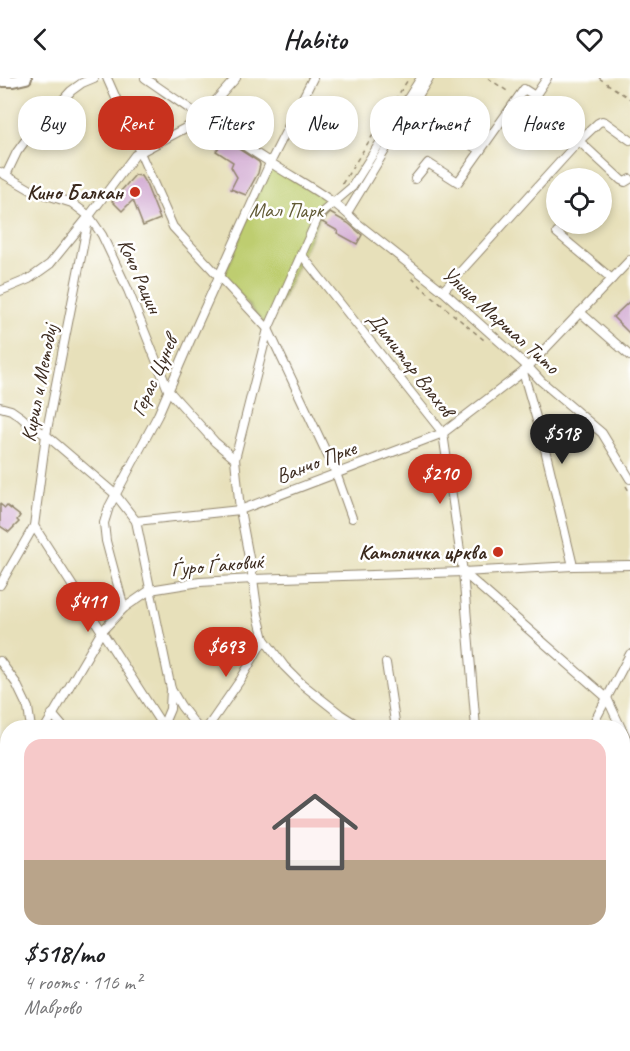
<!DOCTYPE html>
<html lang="en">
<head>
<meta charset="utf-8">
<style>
	:root { --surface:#fff; --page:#f2f2f2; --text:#202124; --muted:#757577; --line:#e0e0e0; --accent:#c8321e }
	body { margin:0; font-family:Caveat,sans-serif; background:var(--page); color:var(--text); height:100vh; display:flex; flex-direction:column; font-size:22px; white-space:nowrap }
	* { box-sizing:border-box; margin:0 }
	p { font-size:20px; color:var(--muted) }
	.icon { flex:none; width:33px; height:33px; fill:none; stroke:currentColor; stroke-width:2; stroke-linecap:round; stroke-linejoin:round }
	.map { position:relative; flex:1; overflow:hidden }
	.details { position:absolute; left:0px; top:642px; width:630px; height:332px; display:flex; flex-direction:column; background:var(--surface); border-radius:24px 24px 0 0; box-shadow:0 3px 9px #0003 }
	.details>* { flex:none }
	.guide { position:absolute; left:18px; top:18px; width:594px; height:54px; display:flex; gap:12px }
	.tools { position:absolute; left:546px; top:90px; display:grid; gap:12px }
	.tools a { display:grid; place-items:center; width:66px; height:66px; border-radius:50%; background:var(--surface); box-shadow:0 3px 9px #0003; font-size:30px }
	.price { position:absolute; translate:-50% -51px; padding:0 14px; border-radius:21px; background:var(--accent); color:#fff; font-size:20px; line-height:39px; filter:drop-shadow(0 2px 3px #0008) }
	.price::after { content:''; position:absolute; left:50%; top:36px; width:18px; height:14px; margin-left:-9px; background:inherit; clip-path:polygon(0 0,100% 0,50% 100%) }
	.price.on { background:#222; color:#fff }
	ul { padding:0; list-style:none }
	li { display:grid; align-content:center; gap:12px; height:318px; padding:0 24px }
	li+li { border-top:2px solid var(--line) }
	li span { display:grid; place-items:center; height:186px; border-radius:18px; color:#555 }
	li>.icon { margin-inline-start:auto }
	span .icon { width:108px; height:108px; fill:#fffc; stroke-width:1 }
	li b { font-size:26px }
	.chip { padding:0 21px; border-radius:24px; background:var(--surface); box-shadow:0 3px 9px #0003; font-size:21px; line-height:54px }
	.chip.on { background:var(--accent); color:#fff }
	header { display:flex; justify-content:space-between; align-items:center; height:78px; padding:0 24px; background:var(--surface); font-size:27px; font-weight:800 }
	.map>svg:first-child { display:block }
</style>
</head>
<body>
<header><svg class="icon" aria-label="back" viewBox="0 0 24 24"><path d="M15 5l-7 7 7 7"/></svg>Habito<svg class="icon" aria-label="heart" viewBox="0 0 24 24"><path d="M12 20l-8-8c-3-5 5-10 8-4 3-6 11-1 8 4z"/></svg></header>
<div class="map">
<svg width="630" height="973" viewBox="0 0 630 973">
	<rect width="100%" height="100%" fill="#fff"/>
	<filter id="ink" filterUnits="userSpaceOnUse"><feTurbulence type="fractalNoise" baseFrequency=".0167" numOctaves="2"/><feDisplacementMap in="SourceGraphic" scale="12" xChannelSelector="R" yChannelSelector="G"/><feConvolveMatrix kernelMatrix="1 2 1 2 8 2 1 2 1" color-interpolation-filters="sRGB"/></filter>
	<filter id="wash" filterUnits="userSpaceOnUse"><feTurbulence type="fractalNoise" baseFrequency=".008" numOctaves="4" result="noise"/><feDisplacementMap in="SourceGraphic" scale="24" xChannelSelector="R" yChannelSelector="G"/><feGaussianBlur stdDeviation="1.35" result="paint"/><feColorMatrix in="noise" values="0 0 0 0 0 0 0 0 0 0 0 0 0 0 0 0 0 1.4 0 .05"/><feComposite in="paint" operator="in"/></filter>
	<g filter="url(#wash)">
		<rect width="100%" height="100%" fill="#e7e0ba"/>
		<polygon fill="#becd6f" stroke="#7c7c46" stroke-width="1.5" points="270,85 328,121 268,251 224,198"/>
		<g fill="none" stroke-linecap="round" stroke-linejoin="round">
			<g stroke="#51b4d0" stroke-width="9">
				<polyline points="622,846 630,846"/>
				<polyline points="0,928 8,923"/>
			</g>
		</g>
		<g id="blocks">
			<g fill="#d4aed4">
				<polygon points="225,62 259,84 260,87 258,95 246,117 231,111 237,99 231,89 233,84 216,73"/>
				<polygon points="135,97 141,98 146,106 160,141 143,148 133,122 122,133 112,123"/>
				<polygon points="330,135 348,145 362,157 357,166 337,155 338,153 322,144 324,141"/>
				<polygon points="630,223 630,256 613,239"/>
				<polygon points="0,426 5,430 7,428 20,438 17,442 19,444 9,454 0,448"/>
			</g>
		</g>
	</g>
	<g filter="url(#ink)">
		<use href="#blocks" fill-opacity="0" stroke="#91856c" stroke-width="1.5"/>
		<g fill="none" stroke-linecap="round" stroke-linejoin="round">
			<defs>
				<g id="street">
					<polyline points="107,0 173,149 268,251 336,395 352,440"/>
					<path d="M 145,0 C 187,29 228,58 271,85 C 300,104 333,120 357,145 L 443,213 L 528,289 L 541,303 L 602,355 L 630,401"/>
					<polyline points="412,26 480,73"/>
					<polyline points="579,63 621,102 625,104 630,101"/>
					<polyline points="0,94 31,112 72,125 89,138 102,157 128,212 168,312 215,364 235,381"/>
					<polyline points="6,97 17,74 25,63 71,13 82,5 94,0"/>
					<polyline points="415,101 428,85 458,104 524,11 535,18 547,0"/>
					<polyline points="347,135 429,0"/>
					<polyline points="557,155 612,201"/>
					<polyline points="301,176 443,355 463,494 476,650"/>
					<polyline points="0,213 29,201 50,186 89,138 135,77 191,47 201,39 236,0"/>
					<polyline points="443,213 579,63 598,45 602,43 605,44 630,62"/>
					<polyline points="580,234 630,278"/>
					<polyline points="523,294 544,367 573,488"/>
					<polyline points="0,329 11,332 21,339 30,347 46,357 115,416 136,443 171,611 181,628 198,650"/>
					<polyline points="136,443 240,432 443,355 523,294 630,182"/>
					<polyline points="34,448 164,650"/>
					<polyline points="463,494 607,620 621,650"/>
					<polyline points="0,507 34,448 46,357 89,138"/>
					<polyline points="124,530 106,463 104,445 109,429 158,337 193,256 270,85 313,0"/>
					<polyline points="0,583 16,605 28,630 31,650"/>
					<polyline points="386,585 396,650"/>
					<polyline points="52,636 64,650"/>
					<polyline points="45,650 102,553 124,530 150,512 200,504 253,501 463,494 573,488 630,487"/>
					<polyline points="162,650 170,631 171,611"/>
					<polyline points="207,650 241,601 264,561"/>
					<polyline points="362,650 340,636 302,606 284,588 264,561 258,537 253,501 240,432 235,381 268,251 319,137 352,109 421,0"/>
					<polyline points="591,650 630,576"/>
					<polyline points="622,652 630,668"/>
					<polyline points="622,674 630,678"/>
					<polyline points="622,837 630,837"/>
					<polyline points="622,858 630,858"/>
					<polyline points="0,913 8,908"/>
					<polyline points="0,933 8,928"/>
					<polyline points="144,966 147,973"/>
					<polyline points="213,966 215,973"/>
					<polyline points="287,966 290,973"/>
					<polyline points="368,966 372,973"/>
					<polyline points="491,966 491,973"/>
					<polyline points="407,973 407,966"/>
					<polyline points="585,973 585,966"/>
				</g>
				<polyline id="secondary" points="0,3 13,3 26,0"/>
			</defs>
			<use href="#street" stroke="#91856c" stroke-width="10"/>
			<use href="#secondary" stroke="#91856c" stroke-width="14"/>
			<g stroke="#91856c" stroke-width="1.5" stroke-dasharray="4.5 4.5" stroke-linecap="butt">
				<polyline points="488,0 510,15"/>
				<polyline points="599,0 630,21"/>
				<polyline points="342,106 409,0"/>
				<polyline points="412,200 430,217 484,262"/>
				<polyline points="626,408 630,415"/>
			</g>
			<use href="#street" stroke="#fff" stroke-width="8"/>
			<use href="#secondary" stroke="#fff" stroke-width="10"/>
		</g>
	</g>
	<g fill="#c8321e" stroke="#fff" stroke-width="2">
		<circle cx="135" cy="114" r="6"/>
		<circle cx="498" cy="474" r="6"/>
	</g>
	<g text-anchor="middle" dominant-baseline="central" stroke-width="5" stroke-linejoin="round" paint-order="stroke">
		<g font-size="21" font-weight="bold" fill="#3b2a1e" stroke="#fff" text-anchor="end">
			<text x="123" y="114">Кино Балкан</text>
			<text x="486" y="474">Католичка црква</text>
		</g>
		<g font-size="21" fill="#625b36" stroke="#fff">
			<text x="286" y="132">Мал Парк</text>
		</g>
		<g font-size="21" fill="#3b2a1e" stroke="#fff">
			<text transform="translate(140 198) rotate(66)">Кочо Рацин</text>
			<text transform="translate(501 242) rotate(42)">Улица Маршал Тито</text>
			<text transform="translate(411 286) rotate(52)">Димитар Влахов</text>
			<text transform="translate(154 298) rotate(-66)">Герас Цунев</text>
			<text transform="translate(39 305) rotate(-79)">Кирил и Методиј</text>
			<text transform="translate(316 384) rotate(-21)">Ванчо Прке</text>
			<text transform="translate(217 487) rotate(-5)">Ѓуро Ѓаковиќ</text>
		</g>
	</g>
</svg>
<div class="tools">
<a><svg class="icon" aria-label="locate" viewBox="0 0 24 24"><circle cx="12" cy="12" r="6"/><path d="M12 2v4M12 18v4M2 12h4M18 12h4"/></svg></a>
</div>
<b class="price on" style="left:562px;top:387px">$518</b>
<b class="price" style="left:440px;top:427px">$210</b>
<b class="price" style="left:88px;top:555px">$411</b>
<b class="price" style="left:226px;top:600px">$693</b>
<div class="guide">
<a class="chip">Buy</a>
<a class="chip on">Rent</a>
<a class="chip">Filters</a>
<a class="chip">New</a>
<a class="chip">Apartment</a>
<a class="chip">House</a>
</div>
<section class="details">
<ul>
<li><span style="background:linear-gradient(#f6c9c9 65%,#b9a48a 0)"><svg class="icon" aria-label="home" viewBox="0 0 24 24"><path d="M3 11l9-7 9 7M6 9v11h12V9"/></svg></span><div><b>$518/mo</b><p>4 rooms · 116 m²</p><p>Маврово</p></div></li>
</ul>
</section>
</div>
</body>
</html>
